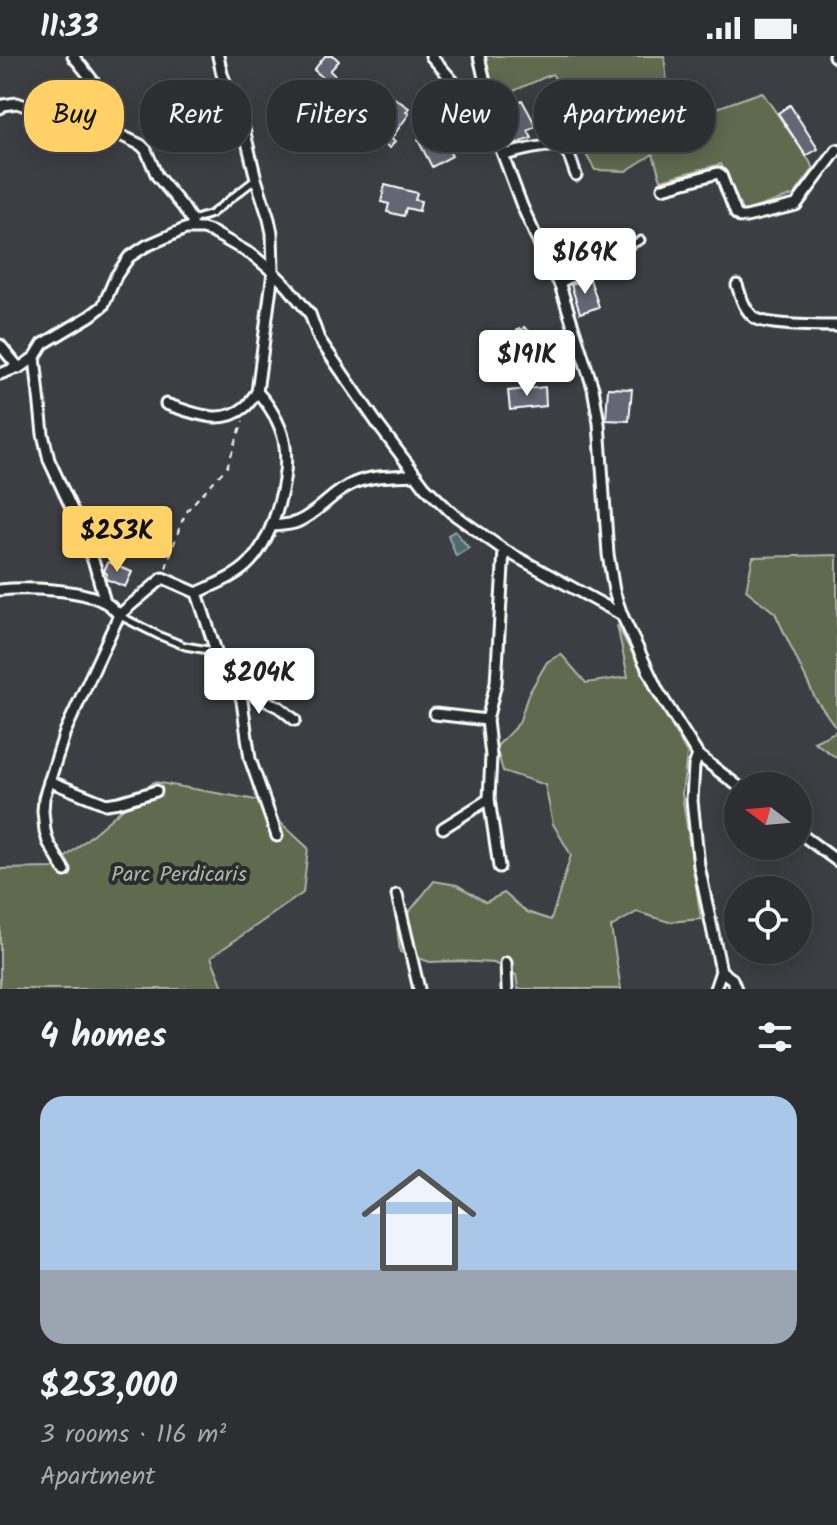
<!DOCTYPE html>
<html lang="en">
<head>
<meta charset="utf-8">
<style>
	:root { --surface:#2d2e32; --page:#35363a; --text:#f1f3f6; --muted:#a7a8ac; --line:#484a4d; --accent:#ffd166 }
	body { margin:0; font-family:Kalam,sans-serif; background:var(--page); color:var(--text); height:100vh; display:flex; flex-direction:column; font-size:30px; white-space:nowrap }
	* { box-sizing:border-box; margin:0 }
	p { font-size:26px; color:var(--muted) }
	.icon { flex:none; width:44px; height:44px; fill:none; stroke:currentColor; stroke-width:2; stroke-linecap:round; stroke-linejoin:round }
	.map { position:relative; height:933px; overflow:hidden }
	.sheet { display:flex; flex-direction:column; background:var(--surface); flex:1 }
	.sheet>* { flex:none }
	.hud { position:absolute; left:24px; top:24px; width:790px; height:72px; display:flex; gap:16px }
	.needle { width:52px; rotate:286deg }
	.tools { position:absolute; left:724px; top:716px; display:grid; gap:16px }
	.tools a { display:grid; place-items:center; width:88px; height:88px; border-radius:50%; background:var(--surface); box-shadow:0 4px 20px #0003,0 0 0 2px var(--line); font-size:40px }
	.price { position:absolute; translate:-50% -68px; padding:0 18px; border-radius:8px; background:#fff; color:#222; font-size:26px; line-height:52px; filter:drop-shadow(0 2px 4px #0008) }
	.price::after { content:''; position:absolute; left:50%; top:48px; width:24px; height:18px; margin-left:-12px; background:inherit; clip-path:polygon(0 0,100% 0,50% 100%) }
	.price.selected { background:var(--accent); color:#111 }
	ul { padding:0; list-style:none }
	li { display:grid; align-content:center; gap:16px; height:424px; padding:0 40px }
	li+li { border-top:2px solid var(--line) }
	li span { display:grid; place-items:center; height:248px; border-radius:24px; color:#555 }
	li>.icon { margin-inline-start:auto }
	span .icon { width:144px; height:144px; fill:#fffc; stroke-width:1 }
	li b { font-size:34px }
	h2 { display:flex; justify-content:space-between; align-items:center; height:96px; padding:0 40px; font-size:34px }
	.pill { padding:0 28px; border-radius:32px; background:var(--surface); box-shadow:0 4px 20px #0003,0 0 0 2px var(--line); font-size:28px; line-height:72px }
	.pill.selected { background:var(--accent); color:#111 }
	.status { display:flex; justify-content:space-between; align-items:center; height:56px; padding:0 40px; background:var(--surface); direction:ltr }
	.status svg { height:22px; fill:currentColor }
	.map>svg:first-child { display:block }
</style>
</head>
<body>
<div class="status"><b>11:33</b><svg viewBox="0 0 49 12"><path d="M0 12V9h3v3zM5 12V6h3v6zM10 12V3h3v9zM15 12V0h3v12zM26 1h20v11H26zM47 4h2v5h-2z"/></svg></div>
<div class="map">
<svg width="837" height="933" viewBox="0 0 837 933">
	<rect width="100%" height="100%" fill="#3c3e43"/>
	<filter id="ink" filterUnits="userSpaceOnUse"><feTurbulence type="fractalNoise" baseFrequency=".0125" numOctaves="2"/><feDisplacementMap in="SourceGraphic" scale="16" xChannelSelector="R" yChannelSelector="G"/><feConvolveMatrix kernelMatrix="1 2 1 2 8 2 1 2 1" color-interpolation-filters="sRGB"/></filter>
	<g filter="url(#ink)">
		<g fill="#616a50" stroke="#b0b4a8" stroke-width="2">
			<polygon points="485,0 664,0 670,49 700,58 762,36 814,112 794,139 742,156 721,108 661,124 653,98 626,115 595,114 571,73 578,57 552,18 495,43"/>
			<polygon points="837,499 837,673 815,642 775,557 746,534 753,501"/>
			<polygon points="617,569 687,698 682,738 701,863 669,866 637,856 611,871 621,933 518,933 516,919 494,907 457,905 430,906 400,896 397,871 434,825 457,829 486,846 504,837 527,856 551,864 571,799 553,768 545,729 503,715 496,691 519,667 528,639 547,606 561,598 586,627 628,621"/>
			<polygon points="837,675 837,702 814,686"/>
			<polygon points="154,726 256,744 308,792 303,837 211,901 224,933 0,933 0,813 53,812"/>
		</g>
		<polygon fill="#4d6c70" stroke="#94a7a9" stroke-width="2" points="455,475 469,492 456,500 448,479"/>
		<g fill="#656675" stroke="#fff" stroke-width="2">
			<polygon points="325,0 334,0 339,5 330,15 339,23 333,30 314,14"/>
			<polygon points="388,42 392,45 394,42 409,52 406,56 409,58 391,83 395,85 390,92 380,85 382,83 367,72"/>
			<polygon points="522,44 536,70 528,75 532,82 513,89 503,72 500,56"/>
			<polygon points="790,49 818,93 806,100 778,57"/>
			<polygon points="433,75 436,81 444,76 450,87 446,89 452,100 432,111 418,84"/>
			<polygon points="385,129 417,137 415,144 421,145 419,155 406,152 404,160 387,156 389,148 381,146"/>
			<polygon points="575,175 577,180 585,177 591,194 571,202 562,180"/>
			<polygon points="590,223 599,251 580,257 571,229"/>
			<polygon points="524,271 543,286 537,293 529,287 522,296 509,285 519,272 522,274"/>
			<polygon points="545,331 546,350 510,354 508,335"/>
			<polygon points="608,332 632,333 629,365 606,364"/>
			<polygon points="108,506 132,516 125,531 106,523 107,518 104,515"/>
		</g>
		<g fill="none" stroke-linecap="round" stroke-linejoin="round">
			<defs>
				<g id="service">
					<polyline points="193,164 211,158 256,123"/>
					<polyline points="561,228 607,201 641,184"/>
					<polyline points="120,560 160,580 185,590 214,595"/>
				</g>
				<g id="minor">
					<polyline points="218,0 222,18 244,73 256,123 269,163 272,177 273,216 287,230 310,258 319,283 379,370 425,431 452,457 504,494 622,559 658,635 698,699 738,730"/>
					<polyline points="431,0 453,25 496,85"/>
					<polyline points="479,0 500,91 522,150 549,209 560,229 593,332 599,367 608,498 614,535 622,559"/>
					<polyline points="834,0 837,2"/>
					<path d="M 0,52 L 3,49 L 17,47 L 86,72 L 107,65 C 108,38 89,20 73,0"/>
					<polyline points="107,65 120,79 141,89 146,94 157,120 183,151 192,165 192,172"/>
					<path d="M 504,99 C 517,96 558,83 566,95 C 571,101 573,112 576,119"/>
					<polyline points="663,132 718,117 721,119 736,158 740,161 746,161 796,149 837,94"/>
					<path d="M 737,229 C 741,241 744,254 755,262 C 767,270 820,270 837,270"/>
					<polyline points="0,289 19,312"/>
					<polyline points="35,301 43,378 49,404 82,475 95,510 105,546"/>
					<path d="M 0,318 L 24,309 L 35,301 L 43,288 L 90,260 L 103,250 L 116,220 L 129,201 L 146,190 L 185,173 L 203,173 L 212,176 L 254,200 L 273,216 L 257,336 C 253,341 249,348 245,351 C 221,371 191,356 166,348"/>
					<path d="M 272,470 C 281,469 290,469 297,466 C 319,457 332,436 354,427 C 373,419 395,420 416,419"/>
					<path d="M 0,534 C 25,531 82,533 104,546 C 110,548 115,555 119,559"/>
					<polyline points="197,537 217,598 238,632 242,645 250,703 277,780"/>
					<polyline points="238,632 279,651 295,664"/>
					<polyline points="435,658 487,664"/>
					<polyline points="698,699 694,710 692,744 699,810 721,915 715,933"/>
					<polyline points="49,725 106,748 119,746 156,735"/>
					<polyline points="443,772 489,743"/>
					<polyline points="798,776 837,805"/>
					<polyline points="499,811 489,743 491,700 487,664 496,627 504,494"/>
					<path d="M 65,815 L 48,786 L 45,775 L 43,755 L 44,742 L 65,676 L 119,559 L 163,522 L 197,537 C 215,528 236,521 250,506 C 274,480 291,419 284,384 C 280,367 269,348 257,336"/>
					<polyline points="397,839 419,933"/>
					<polyline points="506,907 507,933"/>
					<polyline points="721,915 732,923 736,933"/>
				</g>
			</defs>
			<use href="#service" stroke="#fff" stroke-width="11"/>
			<use href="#minor" stroke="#fff" stroke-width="15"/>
			<polyline stroke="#fff" stroke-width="2" stroke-dasharray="6 6" stroke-linecap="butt" points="166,512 181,467 189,452 227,411 243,365"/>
			<use href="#service" stroke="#2a2d2e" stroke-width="5"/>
			<use href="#minor" stroke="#2a2d2e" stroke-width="9"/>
		</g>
	</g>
	<g text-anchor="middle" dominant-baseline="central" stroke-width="8" stroke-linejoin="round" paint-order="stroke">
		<g font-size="22" fill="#b0b4a8" stroke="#2a2d2e">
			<text x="179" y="819">Parc Perdicaris</text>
		</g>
	</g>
</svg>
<div class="tools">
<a><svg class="needle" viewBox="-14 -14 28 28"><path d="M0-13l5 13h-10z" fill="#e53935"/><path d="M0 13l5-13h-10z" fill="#a7a8ac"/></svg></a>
<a><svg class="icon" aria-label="locate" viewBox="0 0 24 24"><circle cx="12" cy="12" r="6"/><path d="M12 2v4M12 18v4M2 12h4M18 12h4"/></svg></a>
</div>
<b class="price" style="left:585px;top:240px">$169K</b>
<b class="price" style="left:527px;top:342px">$191K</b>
<b class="price selected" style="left:117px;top:518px">$253K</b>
<b class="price" style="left:259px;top:660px">$204K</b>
<div class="hud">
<a class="pill selected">Buy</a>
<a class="pill">Rent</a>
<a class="pill">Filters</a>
<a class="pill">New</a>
<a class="pill">Apartment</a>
</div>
</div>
<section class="sheet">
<h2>4 homes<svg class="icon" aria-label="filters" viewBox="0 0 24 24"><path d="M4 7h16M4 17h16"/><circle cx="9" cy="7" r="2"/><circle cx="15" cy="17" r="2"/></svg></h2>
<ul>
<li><span style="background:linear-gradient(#a9c7e8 70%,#9aa5b1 0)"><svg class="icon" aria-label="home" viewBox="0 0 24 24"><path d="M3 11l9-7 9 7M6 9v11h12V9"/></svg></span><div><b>$253,000</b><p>3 rooms · 116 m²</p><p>Apartment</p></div></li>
</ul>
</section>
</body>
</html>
